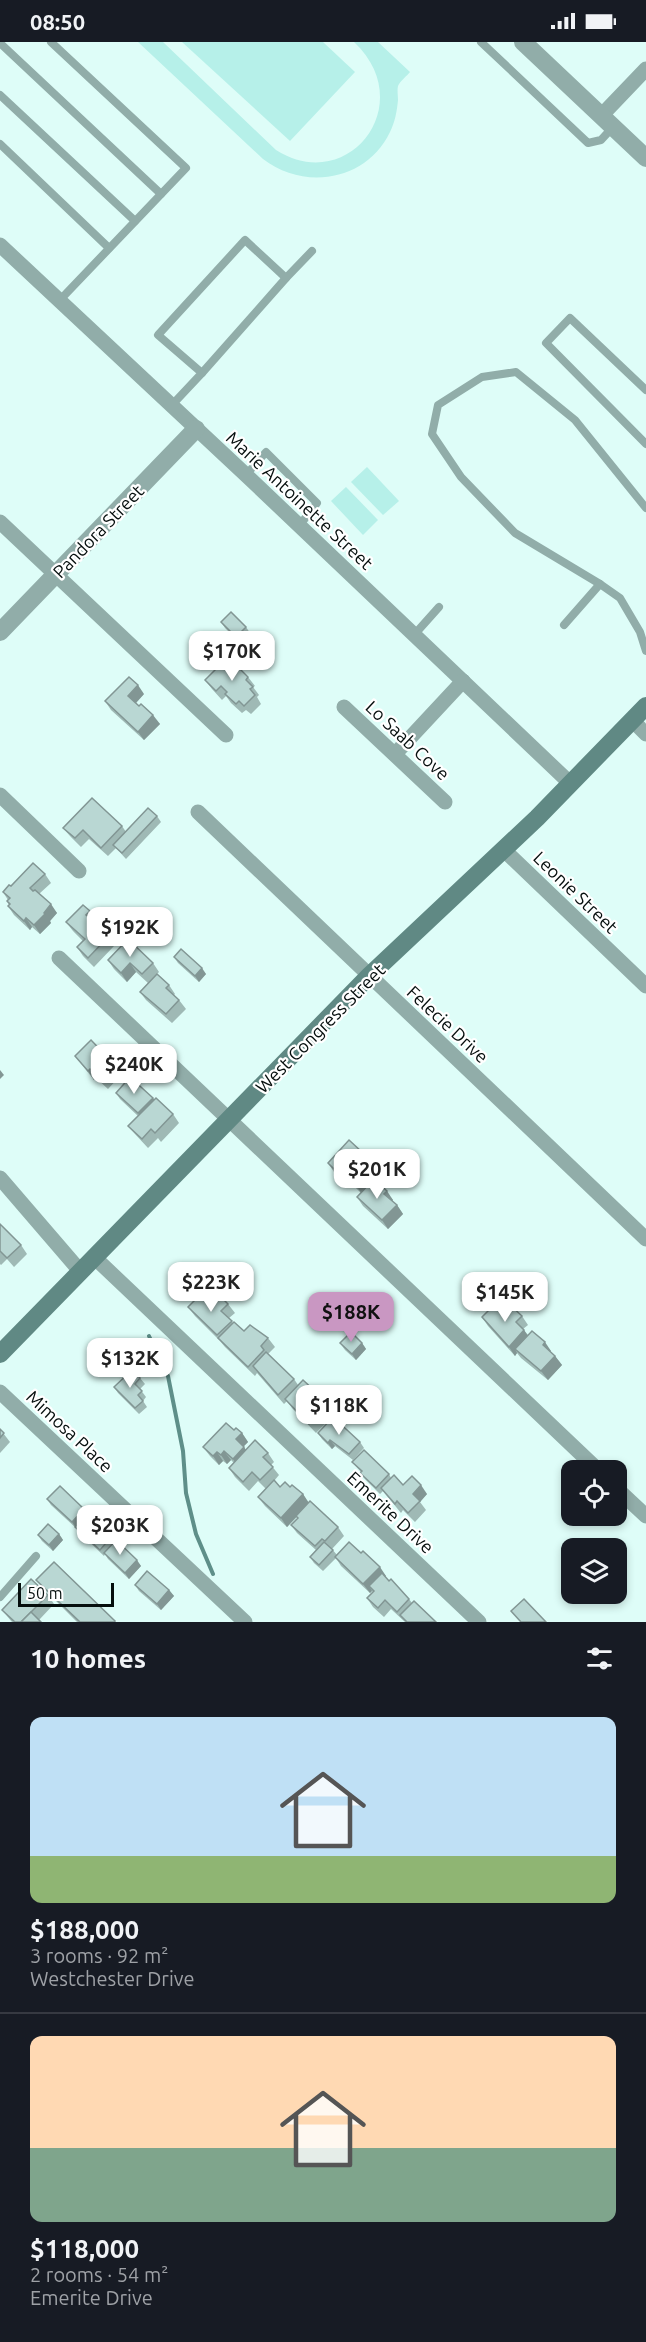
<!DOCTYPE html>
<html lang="en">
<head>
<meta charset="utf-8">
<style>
	:root { --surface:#171b24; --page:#242831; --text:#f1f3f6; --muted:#9ea1a6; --line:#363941; --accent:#c997c2 }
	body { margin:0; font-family:Ubuntu,sans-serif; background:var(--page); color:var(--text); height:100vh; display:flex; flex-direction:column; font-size:22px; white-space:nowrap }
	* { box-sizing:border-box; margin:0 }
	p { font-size:20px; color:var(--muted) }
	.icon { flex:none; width:33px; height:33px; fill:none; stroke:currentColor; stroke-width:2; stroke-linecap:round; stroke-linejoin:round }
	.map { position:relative; height:1580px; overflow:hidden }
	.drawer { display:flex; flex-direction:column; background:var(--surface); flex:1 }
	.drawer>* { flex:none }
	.controls { position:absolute; left:561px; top:1418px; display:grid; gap:12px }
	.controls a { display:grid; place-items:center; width:66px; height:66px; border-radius:12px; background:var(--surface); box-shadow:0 3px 9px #0003; font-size:30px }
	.scale { position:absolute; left:18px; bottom:15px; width:96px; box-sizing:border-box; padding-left:6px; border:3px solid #050e0d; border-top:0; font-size:16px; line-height:21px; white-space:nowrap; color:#050e0d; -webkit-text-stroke:4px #fff; paint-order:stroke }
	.price { position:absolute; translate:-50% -51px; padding:0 14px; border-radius:12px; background:#fff; color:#222; font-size:20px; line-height:39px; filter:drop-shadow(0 2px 3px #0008) }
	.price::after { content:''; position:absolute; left:50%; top:36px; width:18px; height:14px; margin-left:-9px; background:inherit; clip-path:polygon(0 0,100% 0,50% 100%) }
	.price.active { background:var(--accent); color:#111 }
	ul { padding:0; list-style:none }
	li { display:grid; align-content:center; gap:12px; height:318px; padding:0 30px }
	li+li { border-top:2px solid var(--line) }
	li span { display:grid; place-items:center; height:186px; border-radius:12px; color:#555 }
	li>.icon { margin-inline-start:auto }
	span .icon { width:108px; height:108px; fill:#fffc; stroke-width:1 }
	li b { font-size:26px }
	h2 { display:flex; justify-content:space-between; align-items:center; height:72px; padding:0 30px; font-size:26px }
	.status { display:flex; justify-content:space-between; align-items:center; height:42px; padding:0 30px; background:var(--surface); direction:ltr }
	.status svg { height:16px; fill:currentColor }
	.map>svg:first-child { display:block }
</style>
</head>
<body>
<div class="status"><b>08:50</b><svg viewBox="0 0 49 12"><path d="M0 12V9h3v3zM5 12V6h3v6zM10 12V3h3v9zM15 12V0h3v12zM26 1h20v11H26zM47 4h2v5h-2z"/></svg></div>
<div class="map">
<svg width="646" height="1580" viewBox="0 0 646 1580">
	<rect width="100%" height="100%" fill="#defdf8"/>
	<g fill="#b6f0e9">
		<path d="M 138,0 L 163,0 L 276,108 C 348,154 420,62 354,0 L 378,0 L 410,30 C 407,34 400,39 398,44 C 397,48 398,54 398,58 C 397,69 395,80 390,90 C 367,139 304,149 263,117 Z"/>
		<polygon points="182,0 323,0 355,30 290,99"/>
		<polygon points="367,425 399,459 383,473 351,440"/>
		<polygon points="346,445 378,478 363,493 331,459"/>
	</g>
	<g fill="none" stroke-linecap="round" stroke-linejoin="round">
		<polyline stroke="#5e8f89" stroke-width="4" points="149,1294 168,1334 183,1409 186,1451 196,1492 213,1532"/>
		<g stroke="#91ada9" stroke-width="8">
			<polyline points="51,0 186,126 59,259"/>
			<polyline points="481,0 588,101 601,98 613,85"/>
			<polyline points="1,2 161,152"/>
			<polyline points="0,53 135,179"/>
			<polyline points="0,102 109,206"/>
			<polyline points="202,331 286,236"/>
			<polyline points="646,348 570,276 546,301 646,402"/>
			<polyline points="171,364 202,331 158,293 245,198 286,236 312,209"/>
			<polyline points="246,433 266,410 317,461 299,484"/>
			<polyline points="600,542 515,491 461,435 432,392 438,363 482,335 516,330 575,378 646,466"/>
			<polyline points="564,583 600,542 620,556 640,590 646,609"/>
			<polyline points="414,593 439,565"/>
			<polyline points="0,1555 36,1514"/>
		</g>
		<g stroke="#91ada9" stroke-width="15">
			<polyline points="601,74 646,27"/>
			<polyline points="0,203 246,433 571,742"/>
			<polyline points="0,480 226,693"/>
			<polyline points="344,665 445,760"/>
			<polyline points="632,678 646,692"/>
			<polyline points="395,712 463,639"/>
			<polyline points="0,753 79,829"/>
			<polyline points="198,770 646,1197"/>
			<polyline points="504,808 646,944"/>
			<polyline points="59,916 598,1428"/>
			<polyline points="0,1136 80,1229"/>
			<polyline points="94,1215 479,1580"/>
			<polyline points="0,1350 245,1580"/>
			<polyline points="616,1446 646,1474"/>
		</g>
		<g stroke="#91ada9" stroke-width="18">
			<polyline points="523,0 646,116"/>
			<polyline points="0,590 196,387"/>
		</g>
		<polyline stroke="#608984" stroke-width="18" points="0,1312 369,934 537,776 646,664"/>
	</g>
	<g fill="#9fb9b5">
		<polygon points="221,580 246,585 250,591 240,601 225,586"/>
		<polygon points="248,635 255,644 253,645 259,653 257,655 261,662 251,672 246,668 242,671 231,661 226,654 222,658 212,647 205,638"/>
		<polygon points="144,652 136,661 160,682 144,698 111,668 105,659"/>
		<polygon points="157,774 161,780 126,817 116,806 108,814 89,797 81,805 70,794 63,786 122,784 126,790"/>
		<polygon points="45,832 51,841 39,852 57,871 50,879 51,881 40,892 32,885 30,888 14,873 8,864 9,863 7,859 8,858 3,850 11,844"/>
		<polygon points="90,869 92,873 112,884 118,892 112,899 114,904 94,925 83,914 77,905 83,899 73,889 66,880"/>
		<polygon points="174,915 206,932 199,940 178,921"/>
		<polygon points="108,918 153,921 159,930 157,932 169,943 175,952 174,953 179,958 186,967 172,981 146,958 140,950 148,941 136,930 127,940 114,927"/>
		<polygon points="75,1014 115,1023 122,1032 108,1047 96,1036 94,1038"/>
		<polygon points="116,1051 154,1057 173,1072 179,1081 161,1100 158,1096 148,1106 135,1092 128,1084 138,1074 120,1057"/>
		<polygon points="363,1111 369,1120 362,1126 373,1138 393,1158 392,1159 397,1163 403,1172 388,1187 363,1164 357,1155 361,1151 350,1140 347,1143 334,1130 328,1121"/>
		<polygon points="0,1182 21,1203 27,1212 14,1225 7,1217 1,1223 0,1222"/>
		<polygon points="213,1261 228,1262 235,1271 229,1276 233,1281 244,1289 268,1296 275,1305 268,1312 294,1337 298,1343 323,1359 319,1363 323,1368 330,1377 316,1391 292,1366 287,1359 284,1362 257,1331 255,1334 225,1305 220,1299 195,1274 188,1265"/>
		<polygon points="504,1270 522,1274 528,1283 523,1287 528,1293 551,1309 551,1310 555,1314 562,1323 548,1338 521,1316 517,1311 515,1314 488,1284 482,1275"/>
		<polygon points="340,1301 362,1301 366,1307 356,1318 345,1308"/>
		<polygon points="140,1336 145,1342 140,1347 146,1355 143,1359 147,1365 139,1372 118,1351 114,1345"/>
		<polygon points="0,1387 10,1400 0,1411"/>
		<polygon points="234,1388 242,1391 248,1400 243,1405 246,1408 268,1411 274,1420 271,1423 279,1433 274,1439 280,1445 290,1445 303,1452 308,1461 338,1485 344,1494 332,1507 337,1513 386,1534 385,1535 409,1557 412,1561 436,1580 405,1580 391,1567 384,1575 373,1565 367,1556 373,1550 372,1549 370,1551 341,1524 336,1516 323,1529 314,1521 310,1515 316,1508 297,1491 291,1483 298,1476 297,1475 287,1485 265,1464 258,1455 266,1447 258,1439 249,1449 235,1435 229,1426 234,1421 231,1418 227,1422 223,1419 219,1423 210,1414 203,1405"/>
		<polygon points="318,1391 360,1400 364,1406 353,1418 335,1404 332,1407 322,1397"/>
		<polygon points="352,1420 389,1432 391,1436 403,1443 427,1452 420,1460 426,1468 415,1480 403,1468 401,1471 383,1449 380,1452 365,1437 360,1431 361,1430"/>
		<polygon points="47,1457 87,1472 112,1494 116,1499 141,1524 129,1537 108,1517 105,1512 104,1514 80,1491 76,1486 51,1463"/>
		<polygon points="59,1492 63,1498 53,1509 42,1499 38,1493"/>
		<polygon points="54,1520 116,1580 77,1580 43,1546 36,1538"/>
		<polygon points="135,1543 169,1548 174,1554 161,1568 139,1549"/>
		<polygon points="48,1553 54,1562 39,1578 41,1580 12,1580 2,1568"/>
	</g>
	<g fill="#829694">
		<polygon points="138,643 144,652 134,663 128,654"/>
		<polygon points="153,673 160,682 144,698 138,690"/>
		<polygon points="51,862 57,871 50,879 51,881 40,892 34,883"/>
		<polygon points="26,876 32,885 30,888 24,879"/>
		<polygon points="130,921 136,930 127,940 121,931"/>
		<polygon points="202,926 206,932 199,940 195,934"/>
		<polygon points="90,1027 96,1036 94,1038 88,1029"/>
		<polygon points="0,1028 4,1033 0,1037"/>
		<polygon points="153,1056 157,1062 142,1077 138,1071"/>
		<polygon points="363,1111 369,1120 361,1128 355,1119"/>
		<polygon points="367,1131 374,1140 362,1152 356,1143"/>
		<polygon points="343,1132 350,1140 347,1143 341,1134"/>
		<polygon points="387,1149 393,1158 391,1161 384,1152"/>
		<polygon points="397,1163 403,1172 388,1187 382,1178"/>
		<polygon points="524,1288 530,1297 515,1307 517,1311 515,1314 509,1305"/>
		<polygon points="545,1300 551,1309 549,1311 543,1303"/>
		<polygon points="362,1301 366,1307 356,1318 352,1312"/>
		<polygon points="555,1314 562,1323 548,1338 541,1329"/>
		<polygon points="316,1350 323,1359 317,1365 311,1356"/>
		<polygon points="242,1391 248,1400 242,1406 236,1397"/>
		<polygon points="330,1398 335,1404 332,1407 328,1401"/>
		<polygon points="244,1405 250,1414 239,1426 233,1417"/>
		<polygon points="224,1409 231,1418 227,1422 221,1413"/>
		<polygon points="217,1410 223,1419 219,1423 213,1414"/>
		<polygon points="421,1443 427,1452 420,1460 413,1452"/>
		<polygon points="303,1452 309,1461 287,1485 281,1476"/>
		<polygon points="84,1467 88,1473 76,1486 72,1480"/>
		<polygon points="59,1492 63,1498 53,1509 49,1503"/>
		<polygon points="137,1518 141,1524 129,1537 125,1531"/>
		<polygon points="380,1525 386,1534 373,1548 369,1544 372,1549 370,1551 363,1542"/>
		<polygon points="169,1548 174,1554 161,1568 157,1562"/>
	</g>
	<g fill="#b9d7d3" stroke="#829694" stroke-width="1.5">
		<polygon points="231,570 246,585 236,595 221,580"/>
		<polygon points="228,615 248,635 246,638 253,645 250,647 255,653 244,664 239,659 236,662 225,652 227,650 221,644 216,649 205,638"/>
		<polygon points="129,635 138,643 128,654 139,664 141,662 153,673 138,690 105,659"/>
		<polygon points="92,756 122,784 101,806 83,788 75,796 63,786"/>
		<polygon points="148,766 157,774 122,811 113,803"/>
		<polygon points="33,821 45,832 30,846 33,849 35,848 51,862 44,871 45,872 34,883 26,876 24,879 8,864 10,862 7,859 10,856 3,850 9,843 11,844"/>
		<polygon points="83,863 90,869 86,873 89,875 97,869 112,884 106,890 108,895 88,916 77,905 85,897 66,880"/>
		<polygon points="128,897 153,921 142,932 130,921 121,931 108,918"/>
		<polygon points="181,907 202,926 195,934 174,915"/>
		<polygon points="157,932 169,943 166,946 179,958 166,972 140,950"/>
		<polygon points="91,998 115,1023 102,1038 90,1027 88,1029 75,1014"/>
		<polygon points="130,1035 153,1056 138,1071 116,1051"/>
		<polygon points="156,1056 173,1072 155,1091 151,1087 142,1097 128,1084"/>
		<polygon points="349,1098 363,1111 355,1119 367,1131 356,1143 343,1132 341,1134 328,1121"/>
		<polygon points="374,1137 387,1149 384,1152 397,1163 382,1178 357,1155"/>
		<polygon points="0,1182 21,1203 7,1216 0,1209"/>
		<polygon points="202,1251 213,1261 220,1254 228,1262 221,1269 232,1279 217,1293 188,1265"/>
		<polygon points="495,1262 504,1270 510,1263 522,1274 516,1280 524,1288 509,1305 482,1275"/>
		<polygon points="234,1280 244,1289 250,1283 268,1296 261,1304 264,1308 248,1325 218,1296"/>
		<polygon points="532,1289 545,1300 543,1303 555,1314 541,1329 515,1307"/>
		<polygon points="351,1290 362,1301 352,1312 340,1301"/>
		<polygon points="266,1310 294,1337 278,1353 253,1324"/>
		<polygon points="132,1328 140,1336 135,1342 142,1349 138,1353 143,1359 135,1366 114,1345"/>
		<polygon points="303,1338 316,1350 311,1356 323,1368 309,1382 285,1357"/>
		<polygon points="333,1375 360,1400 349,1412 330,1398 328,1401 318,1391"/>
		<polygon points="226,1381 234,1388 236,1386 242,1391 236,1397 244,1405 233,1417 224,1409 221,1413 217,1410 213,1414 203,1405"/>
		<polygon points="0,1387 4,1391 0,1396"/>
		<polygon points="255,1398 268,1411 263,1415 273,1425 260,1438 252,1430 243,1440 229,1426"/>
		<polygon points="364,1408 389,1432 376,1446 360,1431 362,1429 352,1420"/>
		<polygon points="394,1433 403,1443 412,1434 421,1443 413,1452 420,1459 408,1471 397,1459 395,1462 381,1446"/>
		<polygon points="274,1438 280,1445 285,1440 290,1445 292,1443 303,1452 281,1476 258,1455"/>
		<polygon points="60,1444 84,1467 72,1480 47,1457"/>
		<polygon points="310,1459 338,1485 325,1499 322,1497 315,1504 291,1483 298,1476 296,1474"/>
		<polygon points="88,1471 112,1494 100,1508 75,1485"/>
		<polygon points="48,1482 59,1492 49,1503 38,1493"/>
		<polygon points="116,1498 137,1518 125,1531 104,1511"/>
		<polygon points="324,1500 333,1508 319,1523 310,1515"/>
		<polygon points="349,1500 361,1511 363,1509 380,1525 363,1542 335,1515"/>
		<polygon points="54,1520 115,1579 114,1580 80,1580 36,1538"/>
		<polygon points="147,1529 169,1548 157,1562 135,1543"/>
		<polygon points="382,1531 389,1539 391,1537 409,1557 397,1570 385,1558 378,1566 367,1556 374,1549 369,1544"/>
		<polygon points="31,1537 48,1553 21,1580 15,1580 2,1568"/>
		<polygon points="524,1557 546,1580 521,1580 511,1569"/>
		<polygon points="414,1559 436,1580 407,1580 400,1573"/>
		<polygon points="31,1570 41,1580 21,1580"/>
	</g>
	<g text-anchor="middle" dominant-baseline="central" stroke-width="4.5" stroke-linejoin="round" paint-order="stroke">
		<g font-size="18" fill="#050e0d" stroke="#fff">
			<text transform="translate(300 458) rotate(43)">Marie Antoinette Street</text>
			<text transform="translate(98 489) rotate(-46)">Pandora Street</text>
			<text transform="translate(408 698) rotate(43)">Lo Saab Cove</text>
			<text transform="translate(576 850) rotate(44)">Leonie Street</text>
			<text transform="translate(448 982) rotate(43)">Felecie Drive</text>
			<text transform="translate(320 986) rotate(-45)">West Congress Street</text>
			<text transform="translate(70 1389) rotate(43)">Mimosa Place</text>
			<text transform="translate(391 1470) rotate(43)">Emerite Drive</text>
		</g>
	</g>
</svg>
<div class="controls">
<a><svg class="icon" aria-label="locate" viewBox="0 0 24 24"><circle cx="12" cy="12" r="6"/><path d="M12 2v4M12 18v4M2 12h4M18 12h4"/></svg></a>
<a><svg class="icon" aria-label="layers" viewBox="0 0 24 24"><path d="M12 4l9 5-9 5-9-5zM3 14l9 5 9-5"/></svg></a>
</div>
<div class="scale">50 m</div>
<b class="price" style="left:232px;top:640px">$170K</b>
<b class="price" style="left:130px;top:916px">$192K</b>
<b class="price" style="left:134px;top:1053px">$240K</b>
<b class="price" style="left:377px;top:1158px">$201K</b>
<b class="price" style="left:211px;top:1271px">$223K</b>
<b class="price" style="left:505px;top:1281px">$145K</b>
<b class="price active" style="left:351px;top:1301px">$188K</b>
<b class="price" style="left:130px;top:1347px">$132K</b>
<b class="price" style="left:339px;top:1394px">$118K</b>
<b class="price" style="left:120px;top:1514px">$203K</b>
</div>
<section class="drawer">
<h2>10 homes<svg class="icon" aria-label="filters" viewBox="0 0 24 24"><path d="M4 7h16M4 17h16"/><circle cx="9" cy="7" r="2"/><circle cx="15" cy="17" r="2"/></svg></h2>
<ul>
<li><span style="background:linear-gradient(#bfe0f5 75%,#8fb573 0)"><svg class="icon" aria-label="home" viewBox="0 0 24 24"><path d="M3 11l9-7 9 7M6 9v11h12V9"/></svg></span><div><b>$188,000</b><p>3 rooms · 92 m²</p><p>Westchester Drive</p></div></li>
<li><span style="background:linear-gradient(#ffd9b3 60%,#7fa58c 0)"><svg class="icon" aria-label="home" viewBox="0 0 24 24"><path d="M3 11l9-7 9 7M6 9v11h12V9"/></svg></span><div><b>$118,000</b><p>2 rooms · 54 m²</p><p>Emerite Drive</p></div></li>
</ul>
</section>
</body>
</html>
